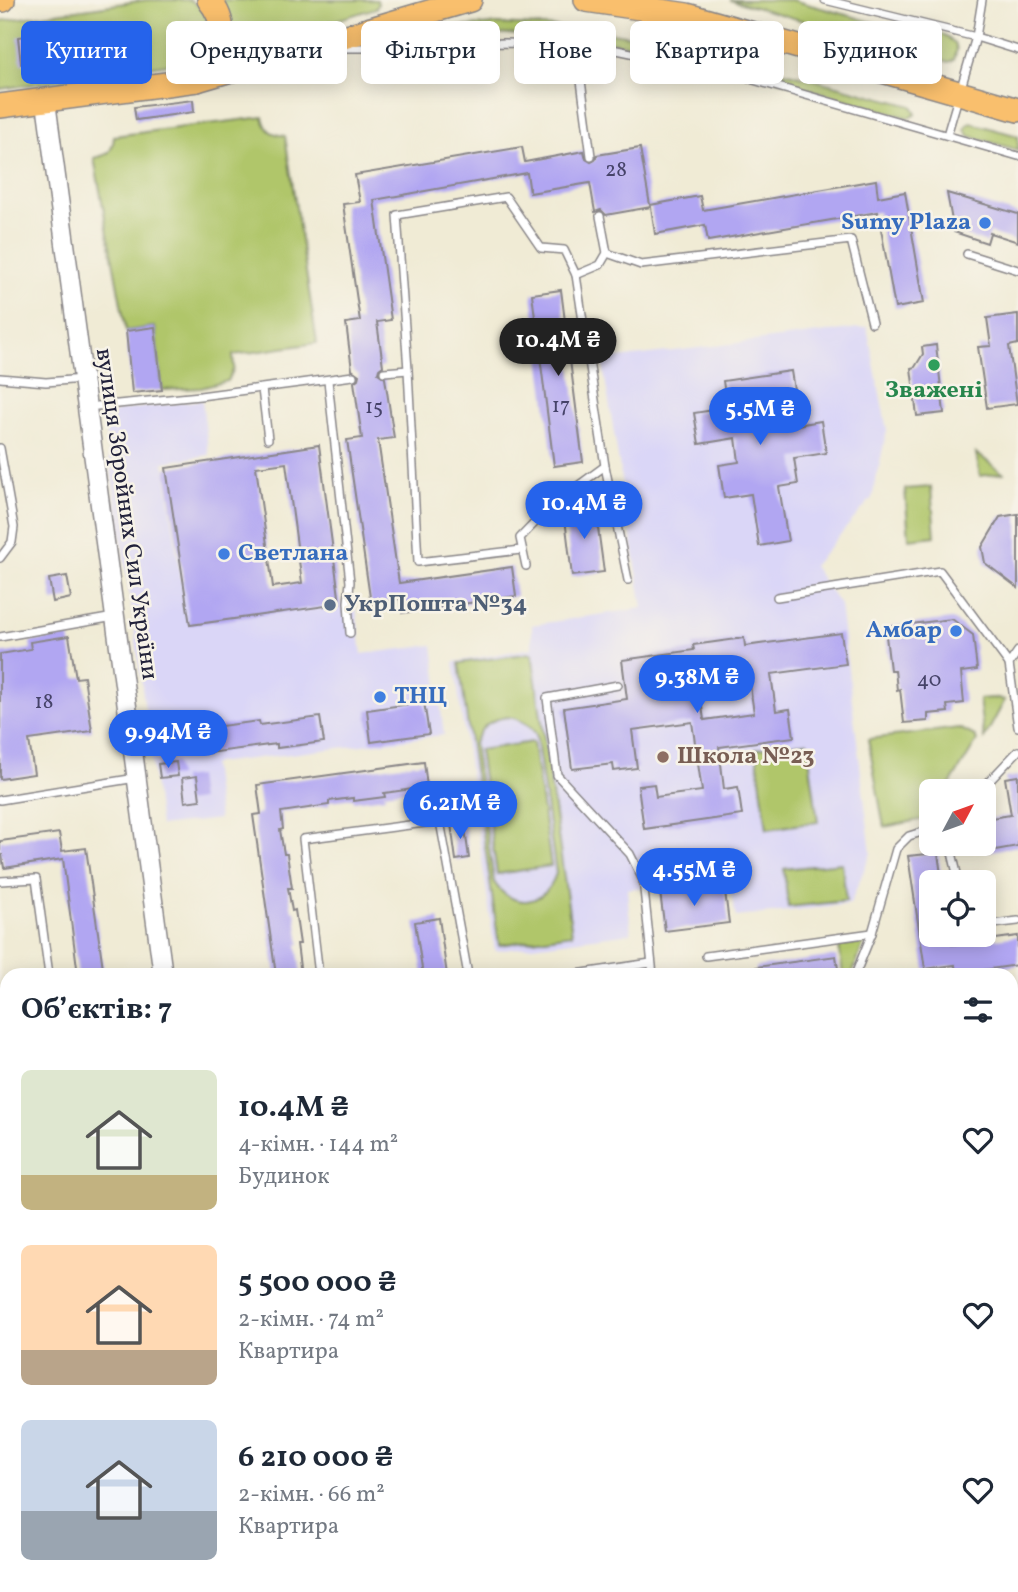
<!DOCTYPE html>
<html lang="uk">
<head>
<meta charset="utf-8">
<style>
	:root { --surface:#fff; --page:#f6f6f7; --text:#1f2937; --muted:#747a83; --accent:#2563eb }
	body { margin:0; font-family:Vollkorn,serif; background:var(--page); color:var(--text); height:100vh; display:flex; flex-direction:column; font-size:26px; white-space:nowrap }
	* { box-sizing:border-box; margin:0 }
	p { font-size:23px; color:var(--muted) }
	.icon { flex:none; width:38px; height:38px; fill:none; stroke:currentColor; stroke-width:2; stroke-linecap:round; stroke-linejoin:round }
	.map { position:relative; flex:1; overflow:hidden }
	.side { position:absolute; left:0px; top:968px; width:1018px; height:625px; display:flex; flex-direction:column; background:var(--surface); border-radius:21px 21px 0 0; box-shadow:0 4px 18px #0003 }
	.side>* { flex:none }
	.top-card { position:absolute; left:21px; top:21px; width:976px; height:63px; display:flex; gap:14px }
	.needle { width:46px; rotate:49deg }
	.fabs { position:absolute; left:919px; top:779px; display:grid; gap:14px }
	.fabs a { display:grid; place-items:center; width:77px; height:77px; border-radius:10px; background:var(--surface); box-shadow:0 4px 18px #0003; font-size:35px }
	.price { position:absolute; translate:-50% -60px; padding:0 16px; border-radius:24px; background:var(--accent); color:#fff; font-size:23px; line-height:46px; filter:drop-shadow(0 2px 4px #0008) }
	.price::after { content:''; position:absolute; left:50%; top:42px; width:21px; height:16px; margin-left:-10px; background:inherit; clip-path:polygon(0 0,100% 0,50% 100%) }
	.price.on { background:#222; color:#fff }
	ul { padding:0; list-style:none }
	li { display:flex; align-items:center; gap:21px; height:175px; padding:0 21px }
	li span { display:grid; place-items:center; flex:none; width:196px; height:140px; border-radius:10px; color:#555 }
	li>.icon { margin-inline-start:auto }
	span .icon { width:84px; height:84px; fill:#fffc; stroke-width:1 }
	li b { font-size:30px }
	h2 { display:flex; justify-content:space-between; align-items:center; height:84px; padding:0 21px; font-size:30px }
	.tag { padding:0 24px; border-radius:10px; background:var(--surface); box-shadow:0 4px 18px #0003; font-size:24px; line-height:63px }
	.tag.on { background:var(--accent); color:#fff }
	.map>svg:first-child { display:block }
</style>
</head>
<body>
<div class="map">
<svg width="1018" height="1592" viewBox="0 0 1018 1592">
	<rect width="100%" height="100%" fill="#f7f3e8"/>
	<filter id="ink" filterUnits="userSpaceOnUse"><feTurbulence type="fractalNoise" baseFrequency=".0143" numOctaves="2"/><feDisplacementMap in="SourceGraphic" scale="14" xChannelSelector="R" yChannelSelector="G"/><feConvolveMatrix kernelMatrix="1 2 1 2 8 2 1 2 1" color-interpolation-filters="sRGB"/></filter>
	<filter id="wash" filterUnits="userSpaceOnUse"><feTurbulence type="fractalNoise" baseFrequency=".00686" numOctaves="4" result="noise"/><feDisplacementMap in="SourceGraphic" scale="28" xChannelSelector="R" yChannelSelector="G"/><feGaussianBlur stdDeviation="1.57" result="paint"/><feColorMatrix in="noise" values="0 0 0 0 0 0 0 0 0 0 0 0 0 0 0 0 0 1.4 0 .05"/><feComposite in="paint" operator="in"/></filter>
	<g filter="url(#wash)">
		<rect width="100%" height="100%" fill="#f0ebd5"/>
		<g fill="#dad6f7">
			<polygon points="867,327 887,430 872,498 813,566 840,605 871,853 850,904 736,917 728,879 627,889 631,933 495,951 454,662 532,648 532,625 643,608 602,360"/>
			<polygon points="202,400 209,455 164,462 181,580 184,581 190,625 355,602 362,654 433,645 444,735 216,763 212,765 219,819 160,826 133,617 105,430 107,418 117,411"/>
		</g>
		<polygon fill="#c0c2dd" points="7,1478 7,1586 64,1586 65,1592 0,1592 0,1479"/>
		<g fill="#b0c66a" stroke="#697452" stroke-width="2" fill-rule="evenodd">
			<path d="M 146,0 L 190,0 C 217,16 213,46 188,61 L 0,89 L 0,21 Z"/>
			<polygon points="221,0 377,0 378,4 376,8 225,54"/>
			<polygon points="730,0 792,0 931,38 938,32 955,43 957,49 954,59 949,62"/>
			<path d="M 494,24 L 583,28 L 688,46 L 912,106 L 916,114 L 909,118 C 803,87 697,53 587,39 C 527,32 466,34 406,39 L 430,29 Z"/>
			<path d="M 263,117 C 266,131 271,134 285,136 L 317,343 L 233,355 L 234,368 L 228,381 L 201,388 L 162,390 L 155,327 L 126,331 L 94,158 C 109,155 113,151 114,136 Z"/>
			<polygon points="972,123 1018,136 1018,150 969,136 965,129 968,124"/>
			<polygon points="976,453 1003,473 980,476"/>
			<polygon points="931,487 935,536 909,539 905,489"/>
			<path d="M 532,653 L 572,934 L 499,945 L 459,663 ZM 508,717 C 521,719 528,724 536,734 L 556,873 C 546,906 512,911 494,882 L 474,743 C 481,726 490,719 508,717 Z"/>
			<polygon points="992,698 1005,700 984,739 979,699"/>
			<polygon points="959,728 975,736 977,741 946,791 931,791 930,818 884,827 868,739"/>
			<polygon points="533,742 551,866 497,874 479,750"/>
			<polygon points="807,742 818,822 767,829 756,749"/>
			<polygon points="842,863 846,901 788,907 784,869"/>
			<polygon points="864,942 852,975 843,975 839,946"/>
		</g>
		<g id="blocks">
			<g fill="#b1a6f2" fill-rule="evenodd">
				<polygon points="50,33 53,60 21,64 18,37"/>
				<polygon points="193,100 194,112 136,120 134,107"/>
				<polygon points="522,147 525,162 584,151 586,159 591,162 595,160 597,155 640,148 650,205 700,196 703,210 876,180 878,197 905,192 924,303 895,308 878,212 708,241 705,225 655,234 651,207 606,215 601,210 595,212 590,183 530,193 527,173 374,200 391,320 377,322 383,366 379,369 378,373 385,378 394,438 378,440 399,583 512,567 516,596 402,613 400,599 371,604 347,440 362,438 354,382 358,379 359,375 352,370 346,323 360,321 343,204 360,202 355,175"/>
				<polygon points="947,193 1018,214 1018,242 990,233 987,243 954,232"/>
				<polygon points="561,290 583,462 554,466 532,294"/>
				<polygon points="1018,314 1018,344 1009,346 1017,404 987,408 978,347 991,346 987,318"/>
				<polygon points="155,327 162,390 132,393 126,331"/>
				<polygon points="936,345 944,413 917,416 911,368 915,367 923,354 922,347"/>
				<polygon points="791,371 796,402 764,407 768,430 821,421 826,453 794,458 798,484 779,487 788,541 759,546 751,494 724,498 719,465 739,462 736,438 699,444 694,413 727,408 723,381"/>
				<path d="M 319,445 L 340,604 L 190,625 L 166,468 ZM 286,463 L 302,583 L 273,587 L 256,467 Z"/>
				<polygon points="595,506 604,572 572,576 564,510"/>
				<polygon points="1018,514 1018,588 985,563 982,547 1000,517"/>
				<polygon points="67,576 71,598 53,602 49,579"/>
				<polygon points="952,619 973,635 977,670 961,672 964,703 947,705 948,712 928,714 928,721 904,723 900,689 897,690 895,670 890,670 885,627"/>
				<path d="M 841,633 L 846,664 L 771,674 L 776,711 L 790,709 L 794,737 L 719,747 L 724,789 L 738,787 L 742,815 L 644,829 L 638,786 L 654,784 L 656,797 L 702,791 L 692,722 L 632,730 L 637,768 L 614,771 L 613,764 L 572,769 L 564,708 L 627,699 L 622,660 L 694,650 L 693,645 L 744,638 L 745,646 ZM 747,665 L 754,713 L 704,720 L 697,672 Z"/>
				<polygon points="69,636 76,678 84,677 92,731 29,740 34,774 0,779 0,654 31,649 30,642"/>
				<polygon points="424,702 429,734 371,742 367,710"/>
				<polygon points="320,717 324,742 277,748 277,744 209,753 205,728 259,721 260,725"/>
				<polygon points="176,762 178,776 160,778 158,764"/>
				<polygon points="424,762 427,787 384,793 385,797 353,801 353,798 329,801 329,805 281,812 283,829 280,830 284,854 287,854 292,888 288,888 292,911 295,910 300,944 297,944 301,975 276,975 253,815 261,814 257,785"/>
				<polygon points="197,776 200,800 185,802 182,778"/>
				<polygon points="1018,776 1018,846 984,852 984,819 1011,815 1005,778"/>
				<polygon points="464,822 469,858 456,860 451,824"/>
				<polygon points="59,833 62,851 86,848 104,975 78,975 63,859 4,868 2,855 0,855 0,841"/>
				<polygon points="938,853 942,882 931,882 931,934 950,934 952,945 1018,936 1018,965 956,974 955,965 925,969 908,856"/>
				<polygon points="724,884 729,923 665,931 660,892"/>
				<polygon points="439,918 447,975 423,975 415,922"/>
				<polygon points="836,956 839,975 756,975 756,967"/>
			</g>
		</g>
	</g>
	<g filter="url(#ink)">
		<use href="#blocks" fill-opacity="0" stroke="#898688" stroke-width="2"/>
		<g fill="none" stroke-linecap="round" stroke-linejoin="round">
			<defs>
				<g id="service">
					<polyline points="825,0 976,37 1018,50"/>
					<polyline points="576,43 591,156"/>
					<polyline points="340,48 400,48 504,43 593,45 736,75 1018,156"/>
					<polyline points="947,135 976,37 982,0"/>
					<polyline points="607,253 641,265 851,240 872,323"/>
					<polyline points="967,254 1018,270"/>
					<polyline points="576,275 605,466 628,580"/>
					<polyline points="384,372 408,370"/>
					<polyline points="0,378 46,382 83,379"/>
					<polyline points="328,381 350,582 348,602 350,633"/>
					<polyline points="262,389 268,439"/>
					<polyline points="87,407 200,396 353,376"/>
					<polyline points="0,448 14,527 12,542 0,558"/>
					<polyline points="521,550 418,562 408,370 397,215 506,197 541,248 564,250 576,275 600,265 607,253 600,216"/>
					<polyline points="526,566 520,538 553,504 605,466"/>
					<polyline points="777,597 940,571 1009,664"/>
					<polyline points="0,637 114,617"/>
					<polyline points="1018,651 1009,664 1018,727"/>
					<polyline points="618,685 547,698 557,775 630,854 643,880 653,975"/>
					<polyline points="980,791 1018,751"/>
					<polyline points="0,800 136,778"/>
					<polyline points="950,844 959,882"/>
					<polyline points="0,881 36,879 49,975"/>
					<polyline points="984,925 1018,921"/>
					<polyline points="706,956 872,933"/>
					<polyline points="319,975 303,839 440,821 468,975"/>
					<polyline points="569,975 651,963"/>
					<polyline points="855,975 872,933 896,849 909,836 931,829"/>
					<polyline points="1012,1070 1018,1069"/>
					<polyline points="0,1209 7,1208"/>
					<polyline points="1012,1426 1018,1422"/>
					<polyline points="0,1514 7,1515"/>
					<polyline points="546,1586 547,1592"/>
					<polyline points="682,1592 691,1586"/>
					<polyline points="940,1592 943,1586"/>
					<polyline points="1013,1592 1018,1579"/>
				</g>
				<polyline id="minor" points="211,1592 213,1586"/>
				<g id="tertiary">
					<polyline points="46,102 163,975"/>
					<polyline points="1012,1208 1018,1208"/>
					<polyline points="0,1347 7,1346"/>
				</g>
				<g id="primary">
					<polyline points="0,0 3,0"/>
					<polyline points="586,0 687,15 1018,110"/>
					<path d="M 197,80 C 221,59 232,27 209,0"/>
					<polyline points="0,106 197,80 470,0"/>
				</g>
			</defs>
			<use href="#service" stroke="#898688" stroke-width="10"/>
			<use href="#minor" stroke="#898688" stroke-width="18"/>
			<use href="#tertiary" stroke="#898688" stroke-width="21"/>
			<use href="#primary" stroke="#898688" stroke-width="26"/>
			<use href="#service" stroke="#fff" stroke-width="7"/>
			<use href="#minor" stroke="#fff" stroke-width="14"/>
			<use href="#tertiary" stroke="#fff" stroke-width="18"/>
			<use href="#primary" stroke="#f9bf6d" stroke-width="23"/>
		</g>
	</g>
	<g fill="#3f7fe0" stroke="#f7f3e8" stroke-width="2.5">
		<circle cx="985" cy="223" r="7"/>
		<circle cx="224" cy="554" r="7"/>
		<circle cx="956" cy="631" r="7"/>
		<circle cx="380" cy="697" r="7"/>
	</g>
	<circle fill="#2e9e5b" stroke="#f7f3e8" stroke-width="2.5" cx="934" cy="365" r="7"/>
	<circle fill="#5c6f8a" stroke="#f7f3e8" stroke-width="2.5" cx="330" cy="605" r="7"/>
	<circle fill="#8d6e63" stroke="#f7f3e8" stroke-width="2.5" cx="663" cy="757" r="7"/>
	<g text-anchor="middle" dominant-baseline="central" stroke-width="5" stroke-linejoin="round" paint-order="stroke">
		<g font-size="21" fill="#464369">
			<text x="616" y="170">28</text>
			<text x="561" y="406">17</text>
			<text x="374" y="407">15</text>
			<text x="929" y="680">40</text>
			<text x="44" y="702">18</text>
		</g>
		<g font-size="24" font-weight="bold" fill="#366cbe" stroke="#f7f3e8" text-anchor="end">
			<text x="971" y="223">Sumy Plaza</text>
			<text x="238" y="554" text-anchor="start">Светлана</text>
			<text x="942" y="631">Амбар</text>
			<text x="394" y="697" text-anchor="start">ТНЦ</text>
		</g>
		<g font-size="24" font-weight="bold" fill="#27864d" stroke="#f7f3e8">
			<text x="934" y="391">Зважені</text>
		</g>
		<g font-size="24" fill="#22223b" stroke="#f7f3e8">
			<text transform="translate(126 514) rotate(82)">вулиця Збройних Сил України</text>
		</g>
		<g font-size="24" font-weight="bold" fill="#4e5e75" stroke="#f7f3e8" text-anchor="start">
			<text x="344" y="605">УкрПошта №34</text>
		</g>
		<g font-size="24" font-weight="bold" fill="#785e54" stroke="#f7f3e8" text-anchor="start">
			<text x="677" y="757">Школа №23</text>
		</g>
	</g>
</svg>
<div class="fabs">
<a><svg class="needle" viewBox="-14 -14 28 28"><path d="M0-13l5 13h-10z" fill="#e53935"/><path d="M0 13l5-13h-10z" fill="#747a83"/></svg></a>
<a><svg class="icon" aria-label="locate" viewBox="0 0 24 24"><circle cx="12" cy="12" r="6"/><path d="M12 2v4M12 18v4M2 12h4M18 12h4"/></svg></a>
</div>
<b class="price on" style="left:558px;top:378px">10.4M ₴</b>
<b class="price" style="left:760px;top:447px">5.5M ₴</b>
<b class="price" style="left:584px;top:541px">10.4M ₴</b>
<b class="price" style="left:697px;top:715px">9.38M ₴</b>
<b class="price" style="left:168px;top:770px">9.94M ₴</b>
<b class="price" style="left:460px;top:841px">6.21M ₴</b>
<b class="price" style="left:694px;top:908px">4.55M ₴</b>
<div class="top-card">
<a class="tag on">Купити</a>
<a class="tag">Орендувати</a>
<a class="tag">Фільтри</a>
<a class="tag">Нове</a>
<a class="tag">Квартира</a>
<a class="tag">Будинок</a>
</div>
<section class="side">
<h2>Об’єктів: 7<svg class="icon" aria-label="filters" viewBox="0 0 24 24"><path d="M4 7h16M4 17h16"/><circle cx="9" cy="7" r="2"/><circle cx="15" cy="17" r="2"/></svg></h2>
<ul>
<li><span style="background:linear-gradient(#dfe7d0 75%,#c2b280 0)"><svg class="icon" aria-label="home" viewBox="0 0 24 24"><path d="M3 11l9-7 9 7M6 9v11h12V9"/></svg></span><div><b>10.4M ₴</b><p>4-кімн. · 144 m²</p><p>Будинок</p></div><svg class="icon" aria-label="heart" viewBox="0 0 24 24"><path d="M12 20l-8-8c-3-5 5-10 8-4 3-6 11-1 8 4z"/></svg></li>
<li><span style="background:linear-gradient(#ffd9b3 75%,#b9a48a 0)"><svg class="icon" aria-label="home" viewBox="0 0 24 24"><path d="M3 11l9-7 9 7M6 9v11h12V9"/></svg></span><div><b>5 500 000 ₴</b><p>2-кімн. · 74 m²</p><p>Квартира</p></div><svg class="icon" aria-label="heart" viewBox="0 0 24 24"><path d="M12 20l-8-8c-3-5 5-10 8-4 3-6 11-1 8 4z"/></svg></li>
<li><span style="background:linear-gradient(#c9d6e8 65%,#9aa5b1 0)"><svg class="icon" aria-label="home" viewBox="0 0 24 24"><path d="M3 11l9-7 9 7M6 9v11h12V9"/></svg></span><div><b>6 210 000 ₴</b><p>2-кімн. · 66 m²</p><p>Квартира</p></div><svg class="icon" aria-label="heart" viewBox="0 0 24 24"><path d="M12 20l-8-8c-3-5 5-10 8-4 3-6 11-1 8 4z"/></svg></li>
</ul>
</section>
</div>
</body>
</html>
